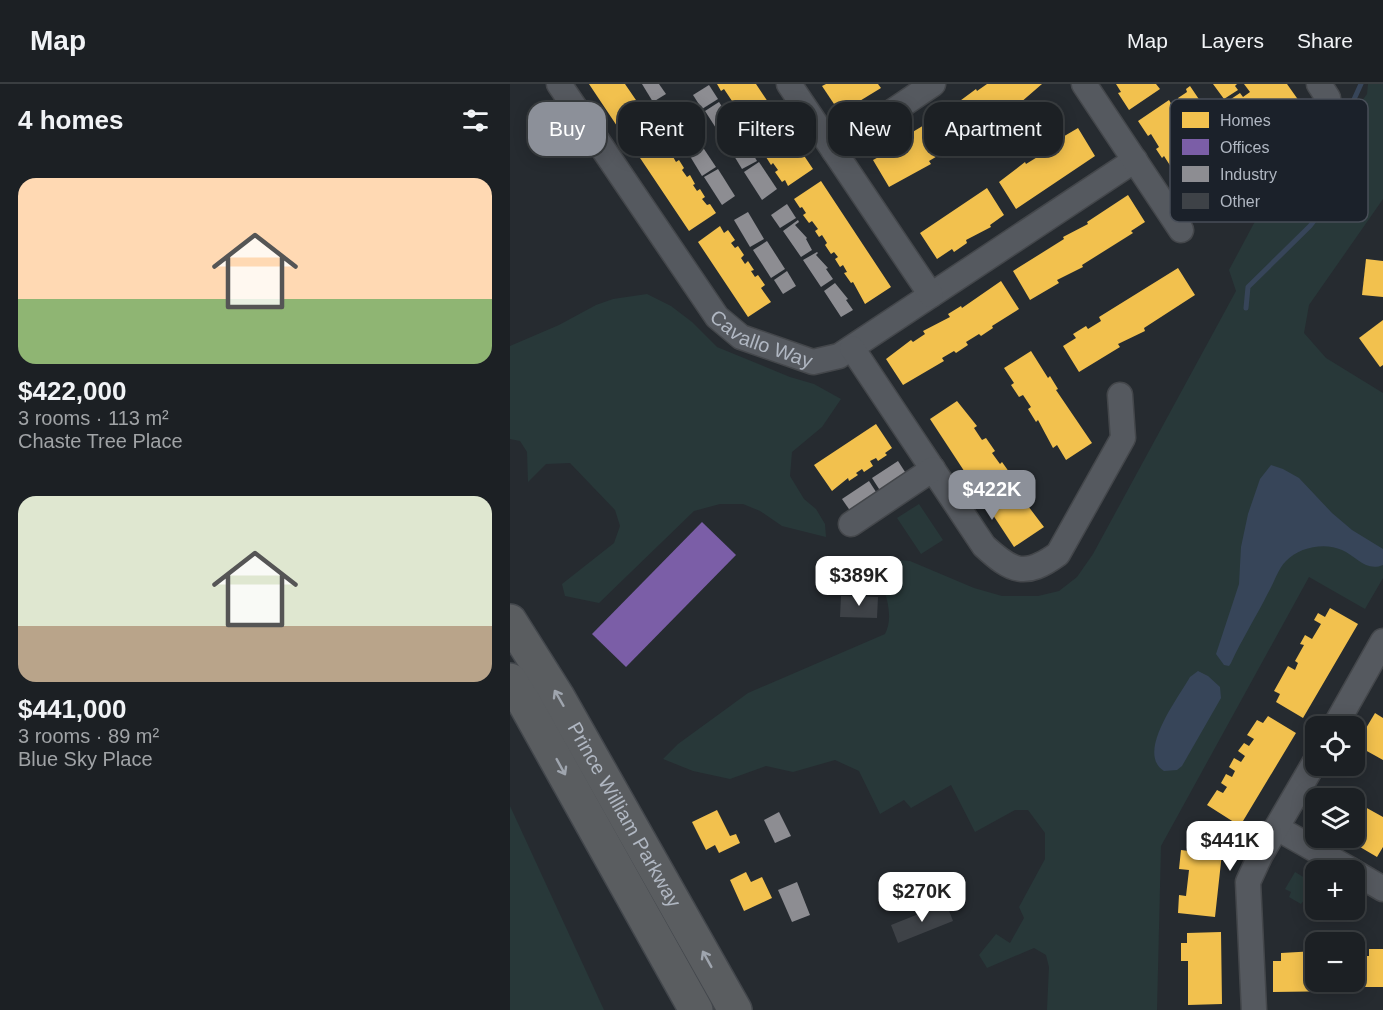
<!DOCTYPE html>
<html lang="en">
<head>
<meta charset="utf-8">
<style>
	:root { --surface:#1c2024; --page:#292d31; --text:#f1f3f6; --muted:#a0a3a6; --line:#3a3e41; --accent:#8c9099 }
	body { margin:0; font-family:Arial,sans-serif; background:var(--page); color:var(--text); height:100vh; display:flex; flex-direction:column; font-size:22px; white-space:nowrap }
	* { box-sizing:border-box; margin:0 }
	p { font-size:20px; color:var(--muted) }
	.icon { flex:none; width:33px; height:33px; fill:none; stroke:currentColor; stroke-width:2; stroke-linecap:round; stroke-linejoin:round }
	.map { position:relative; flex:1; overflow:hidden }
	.panel { display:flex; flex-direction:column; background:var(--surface); width:510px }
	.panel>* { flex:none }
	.hud { position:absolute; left:18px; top:18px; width:570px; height:54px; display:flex; gap:12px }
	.buttons { position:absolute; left:795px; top:632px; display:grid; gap:12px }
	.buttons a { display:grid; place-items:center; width:60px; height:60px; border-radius:12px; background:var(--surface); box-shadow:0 3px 15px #0003,0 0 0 2px var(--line); font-size:30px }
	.price { position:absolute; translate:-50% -51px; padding:0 14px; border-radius:12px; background:#fff; color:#222; font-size:20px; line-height:39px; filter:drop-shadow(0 2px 3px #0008) }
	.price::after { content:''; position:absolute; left:50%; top:36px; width:18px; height:14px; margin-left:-9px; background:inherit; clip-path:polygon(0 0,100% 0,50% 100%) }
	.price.selected { background:var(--accent); color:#fff }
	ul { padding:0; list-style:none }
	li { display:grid; align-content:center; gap:12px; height:318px; padding:0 18px }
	li span { display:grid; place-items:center; height:186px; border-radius:18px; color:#555 }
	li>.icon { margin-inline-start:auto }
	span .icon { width:108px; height:108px; fill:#fffc; stroke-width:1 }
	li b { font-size:26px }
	h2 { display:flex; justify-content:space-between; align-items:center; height:72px; padding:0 18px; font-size:26px }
	.tag { padding:0 21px; border-radius:18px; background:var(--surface); box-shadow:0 3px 15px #0003,0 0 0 2px var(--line); font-size:21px; line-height:54px }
	.tag.selected { background:var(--accent); color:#fff }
	header { display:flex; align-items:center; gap:36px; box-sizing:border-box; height:84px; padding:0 30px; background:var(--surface); border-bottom:2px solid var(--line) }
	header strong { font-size:28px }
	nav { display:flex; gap:33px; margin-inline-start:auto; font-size:21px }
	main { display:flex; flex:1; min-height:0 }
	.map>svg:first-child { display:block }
</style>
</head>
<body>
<header>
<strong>Map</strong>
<nav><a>Map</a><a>Layers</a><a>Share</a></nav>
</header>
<main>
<section class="panel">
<h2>4 homes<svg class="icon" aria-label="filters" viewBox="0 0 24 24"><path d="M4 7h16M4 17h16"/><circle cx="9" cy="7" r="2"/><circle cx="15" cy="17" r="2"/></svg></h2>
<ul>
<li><span style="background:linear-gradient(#ffd9b3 65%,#8fb573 0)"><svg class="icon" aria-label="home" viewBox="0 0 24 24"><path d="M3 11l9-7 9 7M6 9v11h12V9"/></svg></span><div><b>$422,000</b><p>3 rooms · 113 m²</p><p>Chaste Tree Place</p></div></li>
<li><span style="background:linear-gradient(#dfe7d0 70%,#b9a48a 0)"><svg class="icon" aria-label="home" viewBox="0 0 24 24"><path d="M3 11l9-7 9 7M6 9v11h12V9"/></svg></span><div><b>$441,000</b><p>3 rooms · 89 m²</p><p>Blue Sky Place</p></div></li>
</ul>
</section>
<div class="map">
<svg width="873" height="926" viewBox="0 0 873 926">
	<rect width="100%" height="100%" fill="#262b30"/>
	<g fill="#283839">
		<path d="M 858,0 L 873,0 L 873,115 L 799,221 L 794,249 L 816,274 L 873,309 L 873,494 L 855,525 L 799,493 L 651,762 L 647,926 L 537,926 L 539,883 L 536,871 L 524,864 L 477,884 L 469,871 L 486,850 L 500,859 L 514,834 L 509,823 L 535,775 L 535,749 L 518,726 L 505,726 L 465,748 L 441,701 L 401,724 L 394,716 L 370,730 L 349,687 L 325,676 L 283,688 L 256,682 L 220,695 L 183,687 L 153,675 L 168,660 L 238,609 L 375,550 C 387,528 370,491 357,473 L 400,477 L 464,504 L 492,512 L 528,512 L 549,507 L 567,493 L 583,470 L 726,207 L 719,186 L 750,128 L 768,111 L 779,92 L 799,77 L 808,48 L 828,34 L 846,25 L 857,10 Z"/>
		<polygon points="137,210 161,222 182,238 207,263 280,293 304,300 331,315 312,343 282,368 280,392 294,415 306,425 315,440 316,453 272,442 250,427 233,420 210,420 184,427 89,519 55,512 52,500 104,459 110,442 105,426 60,379 36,380 18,398 17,368 10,357 0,355 0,262 49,241 86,221 103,215"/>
		<polygon points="409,420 433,456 411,470 387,434"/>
		<polygon points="0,722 94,926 0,926"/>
		<polygon points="785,788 805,800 805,821 795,815 791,820 779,813 781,808 775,805"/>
	</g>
	<g fill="#374559">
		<path d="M 761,381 L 773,385 L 789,394 L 822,429 L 842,446 L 873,465 L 873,481 C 856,488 847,473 832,466 C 815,458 789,463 776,477 C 768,485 764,499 758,509 C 746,533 732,555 721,579 L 719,582 L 714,581 L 706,570 L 729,500 L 731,463 L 738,430 L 750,395 Z"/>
		<path d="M 688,587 L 698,592 L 710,603 L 711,614 L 672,682 L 667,686 L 654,687 C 625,669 669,613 680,593 Z"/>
	</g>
	<g fill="#f2c14e">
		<polygon points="79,0 115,0 128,19 131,17 137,26 109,45"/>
		<polygon points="207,0 246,0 303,85 278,102 275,96 272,98 265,88 268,86 263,79 261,81 256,73 258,71 246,58 248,56 245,50 242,52 236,43 238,41 214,5 211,7"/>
		<polygon points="316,0 368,0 371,4 330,29 312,2"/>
		<polygon points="477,0 532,0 510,19 508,16 485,35 483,33 457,51 439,25 466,5 467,7"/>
		<polygon points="606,0 646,0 650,5 619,26 608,9 611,8"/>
		<polygon points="703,0 727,0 725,2 728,6 714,15"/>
		<polygon points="734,0 777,0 794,24 744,60 735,47 749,37 753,42 760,37 751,24 743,30 745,33 732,43 715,19 730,9 733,13 740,8"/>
		<polygon points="680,2 699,30 686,38 683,34 675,39 683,50 691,45 689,42 702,33 717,56 704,65 702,61 692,68 695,73 720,58 738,85 724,94 720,89 712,94 717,102 685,123 675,107 678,105 670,92 668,94 654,72 652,74 646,65 649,63 641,50 638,52 628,37 659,16 663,23 670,18 668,14 677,8 676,5"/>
		<polygon points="429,32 446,61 419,77 421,80 379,103 363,76 378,68 376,65 401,51 401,49"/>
		<polygon points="142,40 146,46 149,44 155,53 151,56 156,63 159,61 165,69 162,71 166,78 169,76 174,84 172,86 177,93 180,91 185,100 183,101 187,107 190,105 195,113 192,115 197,121 200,120 206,129 179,147 118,56"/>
		<polygon points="568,44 585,72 506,125 489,98 515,78 516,80 529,72 527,69 540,60 542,63 553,56 551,54"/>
		<polygon points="311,97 381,203 355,220 343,198 341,199 334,189 337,188 333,181 330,183 325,175 328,173 324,168 321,170 315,161 317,159 312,151 309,153 305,147 308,145 302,137 299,139 293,131 296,129 292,123 290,124 284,115"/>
		<polygon points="477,104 494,131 480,141 481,143 456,156 457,159 444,168 442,165 427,175 410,149"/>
		<polygon points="618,111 635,138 621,147 623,149 572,181 573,183 547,196 549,199 520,216 503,187 554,155 553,153 578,140 577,138"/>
		<polygon points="210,142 214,149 218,146 225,156 221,159 225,164 228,162 234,171 231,174 235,180 238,177 244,186 241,187 245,193 248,191 255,201 251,204 261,218 238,233 188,158"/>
		<polygon points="856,175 873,177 873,213 852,211"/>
		<polygon points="668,184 685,211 634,244 635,247 608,260 610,263 569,288 553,262 566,254 563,250 576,242 578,245 591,237 589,233"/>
		<polygon points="491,197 509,225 482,242 483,244 471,252 469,250 456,258 458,261 446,269 444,267 432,274 434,277 393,301 376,275 401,256 403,258 415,250 413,247 440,233 438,230 451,222 452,224"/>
		<polygon points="873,236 873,281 870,283 849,254"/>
		<polygon points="521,267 538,294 540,292 548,305 546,306 582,359 556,376 547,361 543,364 528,336 526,338 518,325 521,323 513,311 509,313 501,301 504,299 494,284"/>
		<polygon points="447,317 467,342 464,344 472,356 476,354 485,367 482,369 490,380 492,378 502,392 498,394 506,406 509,404 517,416 515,418 534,443 504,463 420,335"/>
		<polygon points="366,340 382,364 375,369 377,371 368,377 366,374 360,377 363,382 354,388 352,385 346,389 348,391 339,397 338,394 322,407 304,381"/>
		<polygon points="820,524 848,540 793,634 766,618 770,610 764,607 778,582 785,586 788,579 785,577 794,561 790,560 795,551 802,555 811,540 804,536 808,529 815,533"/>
		<polygon points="865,629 873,634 873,676 846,661"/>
		<polygon points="758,632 786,649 730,742 697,721 707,706 713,709 717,703 711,699 716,690 722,693 725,687 719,683 724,674 731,678 735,672 728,667 734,659 739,662 744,655 737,651 747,636 753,639"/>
		<polygon points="847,715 857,721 855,723 873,733 873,763 867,773 833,753 844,753 844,720"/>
		<polygon points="207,726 220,752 226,750 230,759 209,769 205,761 196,766 182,738"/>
		<polygon points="680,757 713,760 705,833 668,829 669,811 676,812 679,786 669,785 671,766 679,767"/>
		<polygon points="236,788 241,798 252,793 262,814 234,827 220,796"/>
		<polygon points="711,848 712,920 678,921 678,877 671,877 671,859 677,859 677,849"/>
		<polygon points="859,865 873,865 873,903 851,903 851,872 859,872"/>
		<polygon points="806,867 806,897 836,897 836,907 763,908 763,877 771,877 771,869"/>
	</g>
	<polygon fill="#7b5ea7" points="192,438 226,471 116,583 82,550"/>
	<g fill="#8d8d92">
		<polygon points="132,0 149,0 156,10 143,18"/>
		<polygon points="199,1 208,15 192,25 183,11"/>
		<polygon points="209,18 227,45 213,55 195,27"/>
		<polygon points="168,26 185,52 172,61 155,35"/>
		<polygon points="230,48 247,77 232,85 215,57"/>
		<polygon points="188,56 206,83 192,92 175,64"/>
		<polygon points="249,78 267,105 252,116 234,88"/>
		<polygon points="208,85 225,112 212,121 194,93"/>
		<polygon points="277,120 286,134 270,144 261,131"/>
		<polygon points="238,128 254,155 240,163 224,136"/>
		<polygon points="288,136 289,138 285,141 297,154 296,155 302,166 291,173 273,147"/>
		<polygon points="257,157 275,185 261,194 243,166"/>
		<polygon points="307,168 308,169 306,171 318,184 316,185 323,195 311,203 293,176"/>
		<polygon points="277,187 286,202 273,210 264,196"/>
		<polygon points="325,199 338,215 336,216 343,226 331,233 314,207"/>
		<polygon points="388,377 397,391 371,408 362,394"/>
		<polygon points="359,397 368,411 341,428 332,415"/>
		<polygon points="269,728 281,752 265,759 254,736"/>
		<polygon points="287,798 300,831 282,838 268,806"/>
	</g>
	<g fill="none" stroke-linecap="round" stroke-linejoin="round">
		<polyline stroke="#374559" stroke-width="5" points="736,224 738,203 800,142 815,122 825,95 841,22 851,0"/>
	</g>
	<g fill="#3e4247">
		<polygon points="331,512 368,513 367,534 330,533"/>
		<polygon points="436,819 443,837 388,859 381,841"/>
	</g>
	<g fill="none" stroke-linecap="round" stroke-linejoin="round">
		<defs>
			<g id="minor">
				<path id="s1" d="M 49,0 L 207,233 L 231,253 L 303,278 L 329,272 L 625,76"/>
				<polyline points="279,0 421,211"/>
				<polyline points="574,0 671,146"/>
				<polyline points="809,0 818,14"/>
				<polyline points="324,67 423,0"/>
				<path d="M 342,264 L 474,462 C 502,488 515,494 548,470 L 613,354 L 610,311"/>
				<polyline points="341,440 423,385"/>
				<polyline points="825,642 873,557"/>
				<polyline points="767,744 841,786"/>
				<polyline points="844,788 873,805"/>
				<polyline points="744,926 738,798 750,772 806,676"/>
			</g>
			<g id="highway">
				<path id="s2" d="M 0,537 L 48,613 L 225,926"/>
				<polyline points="0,596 15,620 186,926"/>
			</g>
		</defs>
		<use href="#minor" stroke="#44474b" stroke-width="27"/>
		<use href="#highway" stroke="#43474c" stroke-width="36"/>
		<use href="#minor" stroke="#55595f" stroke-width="24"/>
		<use href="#highway" stroke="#5a5d60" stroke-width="33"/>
	</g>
	<defs><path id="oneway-shaft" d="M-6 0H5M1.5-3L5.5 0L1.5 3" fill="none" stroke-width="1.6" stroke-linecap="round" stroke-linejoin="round" transform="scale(1.5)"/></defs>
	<g stroke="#9fa5ae">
		<use href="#oneway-shaft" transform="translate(49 614) rotate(-120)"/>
		<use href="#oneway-shaft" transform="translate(51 683) rotate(61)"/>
		<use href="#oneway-shaft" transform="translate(197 875) rotate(-119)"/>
	</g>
	<g text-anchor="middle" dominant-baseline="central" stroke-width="6" stroke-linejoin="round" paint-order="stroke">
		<g font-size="20" fill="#b0b7c2" stroke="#1b212a">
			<text stroke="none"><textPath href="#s1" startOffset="332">Cavallo Way</textPath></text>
			<text stroke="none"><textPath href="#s2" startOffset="225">Prince William Parkway</textPath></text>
		</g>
	</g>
	<rect x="660" y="15" width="198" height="123" rx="9" fill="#1b212a" stroke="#484e58" stroke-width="1.5"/>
	<rect x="672" y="28" width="27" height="16" fill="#f2c14e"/>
	<rect x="672" y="55" width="27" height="16" fill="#7b5ea7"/>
	<rect x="672" y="82" width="27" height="16" fill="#8d8d92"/>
	<rect x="672" y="109" width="27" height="16" fill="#3e4247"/>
	<g font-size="16" fill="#b0b7c2">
		<text x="710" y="42">Homes</text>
		<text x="710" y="69">Offices</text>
		<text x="710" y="96">Industry</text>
		<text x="710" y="123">Other</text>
	</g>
</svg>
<div class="buttons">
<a><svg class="icon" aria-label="locate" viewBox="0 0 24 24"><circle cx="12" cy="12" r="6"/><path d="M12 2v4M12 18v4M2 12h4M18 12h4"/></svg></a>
<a><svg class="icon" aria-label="layers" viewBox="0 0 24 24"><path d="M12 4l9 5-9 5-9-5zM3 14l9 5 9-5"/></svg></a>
<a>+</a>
<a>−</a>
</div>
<b class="price selected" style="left:482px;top:437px">$422K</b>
<b class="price" style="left:349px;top:523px">$389K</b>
<b class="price" style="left:720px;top:788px">$441K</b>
<b class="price" style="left:412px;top:839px">$270K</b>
<div class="hud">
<a class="tag selected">Buy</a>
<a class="tag">Rent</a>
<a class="tag">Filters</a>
<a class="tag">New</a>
<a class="tag">Apartment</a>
</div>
</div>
</main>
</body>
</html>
